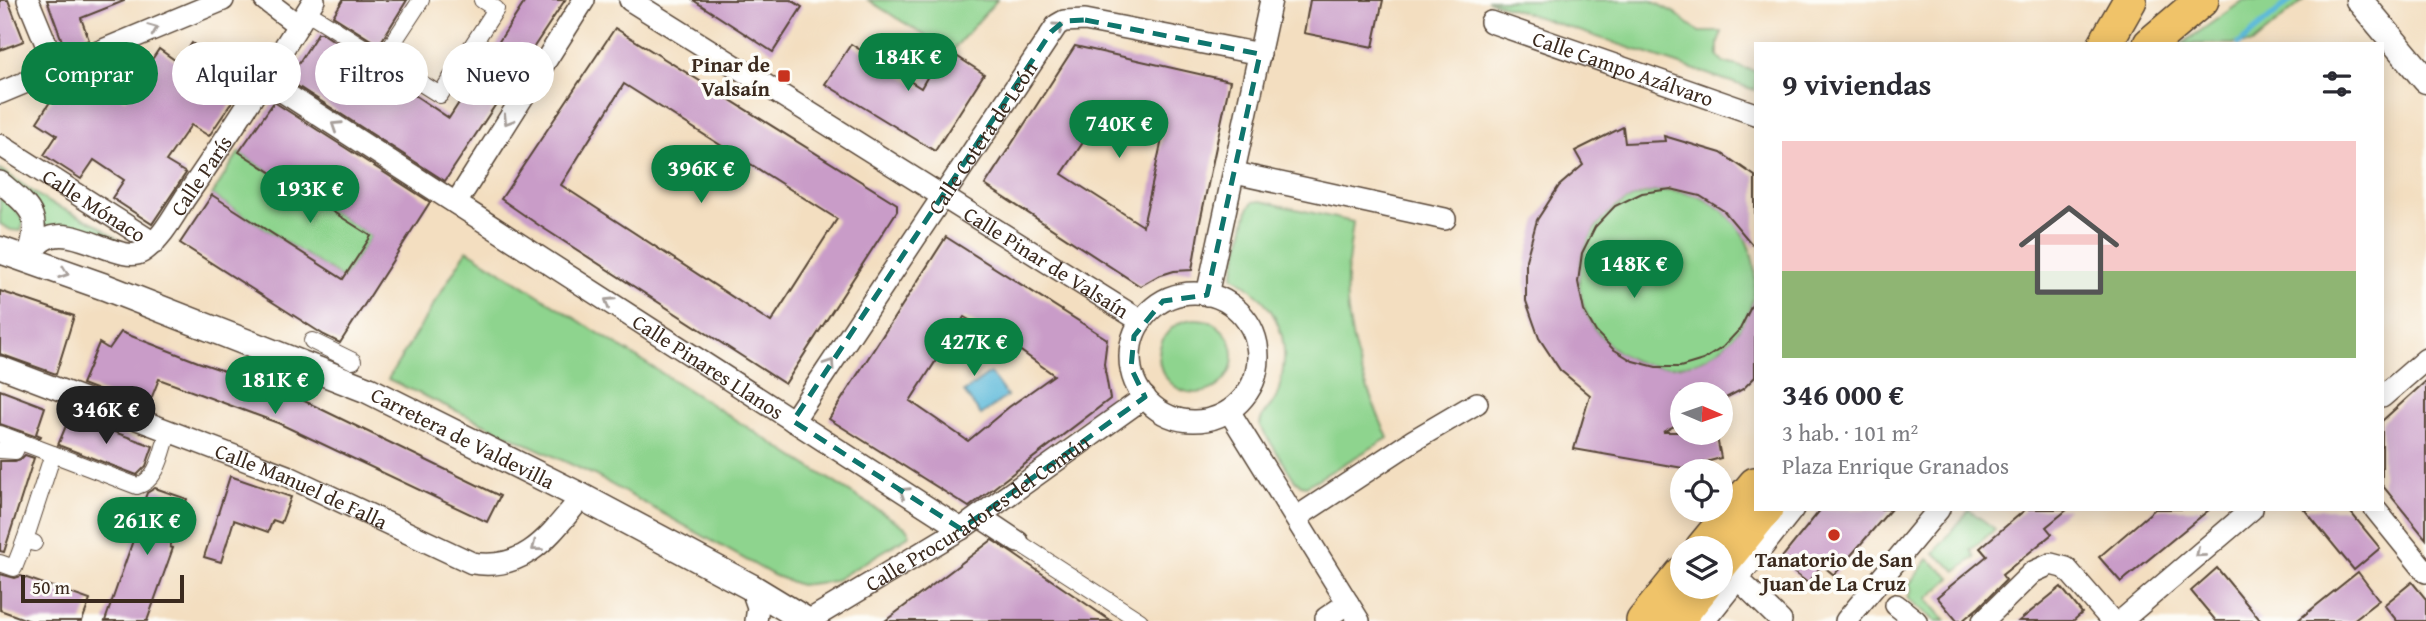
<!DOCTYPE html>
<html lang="es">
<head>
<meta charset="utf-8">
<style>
	:root { --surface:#fff; --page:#f7f7f7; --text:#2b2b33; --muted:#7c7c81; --line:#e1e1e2; --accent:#0b8043 }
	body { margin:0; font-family:"Gentium Book Plus",serif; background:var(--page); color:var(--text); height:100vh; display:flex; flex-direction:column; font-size:26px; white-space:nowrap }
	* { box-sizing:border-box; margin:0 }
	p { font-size:23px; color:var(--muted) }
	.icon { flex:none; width:38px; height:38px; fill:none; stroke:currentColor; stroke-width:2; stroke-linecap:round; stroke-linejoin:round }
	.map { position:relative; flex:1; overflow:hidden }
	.details { position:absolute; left:1754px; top:42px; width:630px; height:469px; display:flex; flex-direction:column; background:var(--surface); border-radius:0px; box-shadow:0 4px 18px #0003 }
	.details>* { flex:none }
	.guide { position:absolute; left:21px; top:42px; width:665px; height:63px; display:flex; gap:14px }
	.needle { width:46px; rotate:92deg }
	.tools { position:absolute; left:1670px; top:382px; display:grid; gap:14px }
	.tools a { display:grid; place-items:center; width:63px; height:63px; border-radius:50%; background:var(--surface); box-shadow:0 4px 18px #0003; font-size:35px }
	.scale { position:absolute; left:21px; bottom:18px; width:163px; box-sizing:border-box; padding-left:7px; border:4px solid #3b2a1e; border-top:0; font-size:19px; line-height:24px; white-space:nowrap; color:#3b2a1e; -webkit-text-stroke:5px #fdfcf7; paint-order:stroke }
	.price { position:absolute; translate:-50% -60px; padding:0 16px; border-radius:24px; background:var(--accent); color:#fff; font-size:23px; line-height:46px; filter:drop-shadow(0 2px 4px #0008) }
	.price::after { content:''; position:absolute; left:50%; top:42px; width:21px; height:16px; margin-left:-10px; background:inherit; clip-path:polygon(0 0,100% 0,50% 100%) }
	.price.selected { background:#222; color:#fff }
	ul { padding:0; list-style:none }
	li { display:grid; align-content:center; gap:14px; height:371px; padding:0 28px }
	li+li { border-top:2px solid var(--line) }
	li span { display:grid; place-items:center; height:217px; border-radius:0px; color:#555 }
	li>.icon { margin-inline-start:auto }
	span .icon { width:126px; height:126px; fill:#fffc; stroke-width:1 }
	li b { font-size:30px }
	h2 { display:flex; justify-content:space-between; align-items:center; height:84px; padding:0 28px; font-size:30px }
	.tag { padding:0 24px; border-radius:32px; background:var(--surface); box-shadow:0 4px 18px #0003; font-size:24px; line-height:63px }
	.tag.selected { background:var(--accent); color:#fff }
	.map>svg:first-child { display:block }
</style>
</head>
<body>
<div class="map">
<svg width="2426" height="621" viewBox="0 0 2426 621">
	<rect width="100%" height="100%" fill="#fdfcf7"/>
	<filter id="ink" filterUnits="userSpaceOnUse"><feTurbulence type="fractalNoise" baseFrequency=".0143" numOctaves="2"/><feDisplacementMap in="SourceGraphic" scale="14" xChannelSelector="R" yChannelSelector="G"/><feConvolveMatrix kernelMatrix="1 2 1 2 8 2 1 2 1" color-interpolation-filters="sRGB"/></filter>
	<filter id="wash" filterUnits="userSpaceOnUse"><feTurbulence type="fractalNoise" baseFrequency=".00686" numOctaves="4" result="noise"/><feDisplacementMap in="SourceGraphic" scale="28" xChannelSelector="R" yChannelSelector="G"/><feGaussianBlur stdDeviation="1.57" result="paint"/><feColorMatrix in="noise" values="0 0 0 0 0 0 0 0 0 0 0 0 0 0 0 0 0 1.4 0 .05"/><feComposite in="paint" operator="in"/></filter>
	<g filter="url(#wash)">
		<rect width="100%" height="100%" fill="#f3dec0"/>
		<g fill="#8ed48e" stroke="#647f56" stroke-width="2">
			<polygon points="868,0 997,0 951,52"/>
			<polygon points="1487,0 1650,0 1675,13 1699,32 1722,32 1718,43 1718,56 1723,62 1755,71 1755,90"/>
			<polygon points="2244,0 2304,0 2252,44 2182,44"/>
			<polygon points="239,152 371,236 343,279 212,195"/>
			<polygon points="0,169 48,202 97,224 128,247 38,238 0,177"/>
			<circle cx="1667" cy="279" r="88"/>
			<polygon points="0,197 16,210 24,221 21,231 11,230 0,224"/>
			<path d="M 1261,201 L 1353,222 C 1350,248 1345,276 1347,303 C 1351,351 1369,395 1388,438 L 1306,486 L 1301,485 L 1294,479 L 1260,426 C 1260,414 1271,408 1276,398 C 1281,386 1283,373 1284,360 C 1286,322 1264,295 1233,276 L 1248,209 L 1253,202 Z"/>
			<polygon points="467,250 908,529 910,535 834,581 800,585 775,576 594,475 388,379"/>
			<circle cx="1196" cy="356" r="37"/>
			<polygon points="1969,510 1995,529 1971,550 1975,557 1957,571 1934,553"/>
			<polygon points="1928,559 1951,578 1927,599 1946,621 1935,621 1908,598 1912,589 1909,585"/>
		</g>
		<polygon fill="#5cb9da" stroke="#4c727c" stroke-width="2" points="990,373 1007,396 981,415 964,392"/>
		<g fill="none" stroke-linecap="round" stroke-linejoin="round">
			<polyline stroke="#5cb9da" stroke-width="6" points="2239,44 2291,0"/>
		</g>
		<g id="blocks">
			<g fill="#c99cc8" fill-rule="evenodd">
				<polygon points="0,0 8,0 24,41 0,50"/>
				<polygon points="47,0 124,0 124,1 81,18 89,40 65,49"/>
				<polygon points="343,0 407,0 379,45 333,16"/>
				<polygon points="526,0 565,0 445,181 288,80 318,33 322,33 449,118"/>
				<polygon points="693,0 791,0 802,7 773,52"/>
				<polygon points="1310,0 1383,0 1373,47 1304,33"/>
				<path d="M 615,28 L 897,204 L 897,211 L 785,384 L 540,226 L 501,199 ZM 624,84 L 837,219 L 771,322 L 561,185 Z"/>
				<polygon points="192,43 228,67 215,87 234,99 209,136 191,125 166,161 186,173 152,224 112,198 124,180 94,160 81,179 44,155 57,135 37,122 61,85 81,99 94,79 125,100 159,49 179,63"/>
				<polygon points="851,44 921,88 944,48 984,74 935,151 825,84"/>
				<path d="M 1075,46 L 1230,81 L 1200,222 L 1192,270 L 1174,271 L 1158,276 L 1140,286 L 985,185 ZM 1106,108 L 1166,121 L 1143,226 L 1062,174 Z"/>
				<polygon points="274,102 430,202 340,343 324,335 180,243 212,195 343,279 371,236 239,152"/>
				<polygon points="1623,127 1625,143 1665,141 1664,136 1721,153 1755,176 1755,248 1724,211 1700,196 1671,189 1642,193 1615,206 1595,227 1582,253 1578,282 1584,311 1596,332 1613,349 1633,361 1656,367 1680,367 1703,360 1723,347 1740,329 1755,299 1755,377 1743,389 1720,401 1720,394 1682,394 1682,422 1663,432 1716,432 1721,458 1683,468 1574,449 1590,395 1560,370 1539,338 1526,301 1526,260 1537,220 1559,186 1583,165 1575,151"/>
				<path d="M 946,237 L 1107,339 L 1104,364 L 1110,399 L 969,507 L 829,419 ZM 964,317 L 1007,341 L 1054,375 L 1009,407 L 968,441 L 910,401 Z"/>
				<polygon points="0,291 74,316 56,374 0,354"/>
				<polygon points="121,332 198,362 288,393 500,496 487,522 278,423 159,379 147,409 82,384 99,343 109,349"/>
				<polygon points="2426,381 2426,539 2382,485 2382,421"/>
				<polygon points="0,390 45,407 36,434 41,436 40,438 0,424"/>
				<polygon points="70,416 153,446 146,466 137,475 58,445"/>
				<polygon points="25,455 34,458 4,552 0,551 0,461 15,461 21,459"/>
				<polygon points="230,476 291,497 281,523 273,520 268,532 234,520 221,562 204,557"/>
				<polygon points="155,488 187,499 170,547 173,548 147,621 105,621 138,526 135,525 147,493"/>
				<polygon points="1821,509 1891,509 1834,575 1822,565 1808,583 1779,561"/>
				<polygon points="2026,509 2068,509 2046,527 2052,534 2002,575 2006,580 1979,607 1962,621 1957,621 1937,597 1987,556 1980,548"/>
				<polygon points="2155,509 2210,509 2121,582 2099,557"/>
				<polygon points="2304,509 2348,509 2380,548 2354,570"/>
				<polygon points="992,540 1012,553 1111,621 885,621"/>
				<polygon points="2217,568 2261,621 2216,621 2191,591"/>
				<polygon points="2358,572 2379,600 2352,621 2297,621"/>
				<polygon points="0,574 15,578 21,576 90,600 82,621 30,621 0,610"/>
				<polygon points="2412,582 2426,599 2426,621 2397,621 2384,605"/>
				<polygon points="2061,587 2082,613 2073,621 2019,621"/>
			</g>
		</g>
	</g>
	<g filter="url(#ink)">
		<use href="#blocks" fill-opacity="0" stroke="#574536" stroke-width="2"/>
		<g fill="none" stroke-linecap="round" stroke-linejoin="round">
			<defs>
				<g id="pedestrian">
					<polyline points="306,11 440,95 496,9 482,0"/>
					<polyline points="383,58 421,0"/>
					<polyline points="312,341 353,361"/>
					<polyline points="0,434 53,454"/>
					<polyline points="0,450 15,451 19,441"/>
					<polyline points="1018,542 1140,621"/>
					<path d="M 34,543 L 25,540 L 53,454 L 137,486 C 159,480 162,450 169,431"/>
					<polyline points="0,563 14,568 25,540"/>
				</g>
				<g id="minor">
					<polyline points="28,0 56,68"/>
					<polyline points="265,0 298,25"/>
					<path id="s1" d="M 630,0 L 1141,321"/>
					<path id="s2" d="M 1491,22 L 1755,114"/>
					<path id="s3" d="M 263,79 L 961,529"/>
					<polyline points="0,93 223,0"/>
					<path id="s4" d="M 0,145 L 154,243"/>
					<polyline points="1235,173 1445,219"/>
					<path id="s5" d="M 0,182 C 34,211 42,215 27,260 C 32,253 37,244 44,240 C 72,222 121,265 142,252 C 161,240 173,217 185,198 C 230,134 272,67 314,0"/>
					<polyline points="456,203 584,0"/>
					<circle cx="1194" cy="357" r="64"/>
					<polyline points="1207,295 1271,0"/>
					<path id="s6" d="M 0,367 L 287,476 L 472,563 C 527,572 551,533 582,497"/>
					<polyline points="2382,397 2426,359"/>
					<polyline points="1229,411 1359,621"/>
					<path id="s7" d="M 793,421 L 1057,25 L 1064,21 L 1085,20 L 1260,54"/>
					<polyline points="2375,509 2426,572"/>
					<polyline points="979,516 1018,542"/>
					<polyline points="1297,517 1414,440 1477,403"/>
					<polyline points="1737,578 1781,621"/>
					<polyline points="751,587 758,607 756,621"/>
					<polyline points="1896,605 1916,621"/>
					<polyline points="1326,618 1348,603"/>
					<path id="s8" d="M 808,621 L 961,529 L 1145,397"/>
					<polyline points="1704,621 1793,509"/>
					<polyline points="1846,621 1939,509"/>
					<polyline points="1983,621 2033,572 2051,564 2066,568 2112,621"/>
					<polyline points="2121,621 2252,509"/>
				</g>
				<g id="tertiary">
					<polyline points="2359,0 2426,80"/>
					<path id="s9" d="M 0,250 L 105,287 L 368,390 L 582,497 L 751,587 L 807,621"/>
				</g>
				<g id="primary">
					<polyline points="2105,44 2130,0"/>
					<polyline points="2150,44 2202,0"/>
					<polyline points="1702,548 1755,484"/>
					<polyline points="1720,566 1766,509"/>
					<polyline points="1643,621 1682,573"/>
					<polyline points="1676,621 1704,586"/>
				</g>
			</defs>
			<use href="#pedestrian" stroke="#574536" stroke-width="18"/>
			<use href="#minor" stroke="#574536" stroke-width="24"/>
			<use href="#tertiary" stroke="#574536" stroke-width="29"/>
			<use href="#primary" stroke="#574536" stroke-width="36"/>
			<use href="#pedestrian" stroke="#fff" stroke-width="16"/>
			<use href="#minor" stroke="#fff" stroke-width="21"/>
			<use href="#tertiary" stroke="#fff" stroke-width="26"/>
			<use href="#primary" stroke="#f0c369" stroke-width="33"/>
		</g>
		<defs><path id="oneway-chevron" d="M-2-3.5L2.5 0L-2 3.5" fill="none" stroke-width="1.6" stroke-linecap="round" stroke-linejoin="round" transform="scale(1.75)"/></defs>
		<g stroke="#a79f9a">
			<use href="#oneway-chevron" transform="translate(1059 27) rotate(-35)"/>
			<use href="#oneway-chevron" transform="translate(153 29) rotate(-22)"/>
			<use href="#oneway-chevron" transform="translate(508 120) rotate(122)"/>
			<use href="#oneway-chevron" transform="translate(336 126) rotate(-147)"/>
			<use href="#oneway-chevron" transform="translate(64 273) rotate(19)"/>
			<use href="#oneway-chevron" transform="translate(609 302) rotate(-147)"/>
			<use href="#oneway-chevron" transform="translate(830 364) rotate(-56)"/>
			<use href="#oneway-chevron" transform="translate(904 492) rotate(-147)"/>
			<use href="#oneway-chevron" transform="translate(536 547) rotate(142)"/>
			<use href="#oneway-chevron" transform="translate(2200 553) rotate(140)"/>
		</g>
	</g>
	<path fill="none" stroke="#0f766e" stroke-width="5" stroke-dasharray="14 9" stroke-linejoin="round" d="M 1085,20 L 1260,54 L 1207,295 L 1163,301 L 1134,336 L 1131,368 L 1145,397 L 961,529 L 793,421 L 1051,32 L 1064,21 Z"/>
	<g fill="#c8321e" stroke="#fdfcf7" stroke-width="2.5">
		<rect x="777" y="69" width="14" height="14" rx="3.5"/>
		<circle cx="1834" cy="535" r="7"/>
	</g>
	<g text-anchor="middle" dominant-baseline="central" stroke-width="7" stroke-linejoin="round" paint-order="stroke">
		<g font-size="21" font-weight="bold" fill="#3b2a1e" stroke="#fdfcf7" text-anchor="end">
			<text x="770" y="64">Pinar de<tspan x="770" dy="24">Valsaín</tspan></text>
			<text x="1834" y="559" text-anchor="middle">Tanatorio de San<tspan x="1834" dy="24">Juan de La Cruz</tspan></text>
		</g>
		<g font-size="21" fill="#3b2a1e" stroke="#fdfcf7">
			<text stroke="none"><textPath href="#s2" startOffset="140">Calle Campo Azálvaro</textPath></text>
			<text stroke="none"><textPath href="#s7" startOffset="341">Calle Cotera de León</textPath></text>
			<text stroke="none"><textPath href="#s5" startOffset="318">Calle París</textPath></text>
			<text stroke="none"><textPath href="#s4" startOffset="112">Calle Mónaco</textPath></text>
			<text stroke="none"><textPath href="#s1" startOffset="492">Calle Pinar de Valsaín</textPath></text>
			<text stroke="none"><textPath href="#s3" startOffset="530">Calle Pinares Llanos</textPath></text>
			<text stroke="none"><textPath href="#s9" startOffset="500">Carretera de Valdevilla</textPath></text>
			<text stroke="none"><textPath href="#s6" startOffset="324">Calle Manuel de Falla</textPath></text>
			<text stroke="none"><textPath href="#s8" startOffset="201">Calle Procuradores del Común</textPath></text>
		</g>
	</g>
</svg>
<div class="tools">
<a><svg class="needle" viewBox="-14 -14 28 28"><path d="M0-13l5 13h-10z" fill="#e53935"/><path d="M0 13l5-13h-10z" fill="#7c7c81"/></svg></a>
<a><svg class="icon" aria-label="locate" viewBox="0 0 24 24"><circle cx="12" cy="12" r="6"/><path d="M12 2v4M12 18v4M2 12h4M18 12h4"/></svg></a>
<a><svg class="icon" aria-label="layers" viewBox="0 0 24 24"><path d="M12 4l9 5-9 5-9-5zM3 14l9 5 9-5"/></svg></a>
</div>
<div class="scale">50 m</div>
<b class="price" style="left:908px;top:93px">184K €</b>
<b class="price" style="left:1119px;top:160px">740K €</b>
<b class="price" style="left:701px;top:205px">396K €</b>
<b class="price" style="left:310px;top:225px">193K €</b>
<b class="price" style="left:1634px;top:300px">148K €</b>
<b class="price" style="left:974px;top:378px">427K €</b>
<b class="price" style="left:275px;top:416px">181K €</b>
<b class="price selected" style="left:106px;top:446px">346K €</b>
<b class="price" style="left:147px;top:557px">261K €</b>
<div class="guide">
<a class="tag selected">Comprar</a>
<a class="tag">Alquilar</a>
<a class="tag">Filtros</a>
<a class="tag">Nuevo</a>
</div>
<section class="details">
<h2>9 viviendas<svg class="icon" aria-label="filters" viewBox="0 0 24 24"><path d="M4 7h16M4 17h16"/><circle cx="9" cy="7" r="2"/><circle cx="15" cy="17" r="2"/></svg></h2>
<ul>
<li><span style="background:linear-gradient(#f6c9c9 60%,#8fb573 0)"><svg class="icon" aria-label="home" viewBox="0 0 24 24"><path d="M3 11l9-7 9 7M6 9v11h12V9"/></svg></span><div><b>346 000 €</b><p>3 hab. · 101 m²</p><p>Plaza Enrique Granados</p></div></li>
</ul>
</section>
</div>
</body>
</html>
